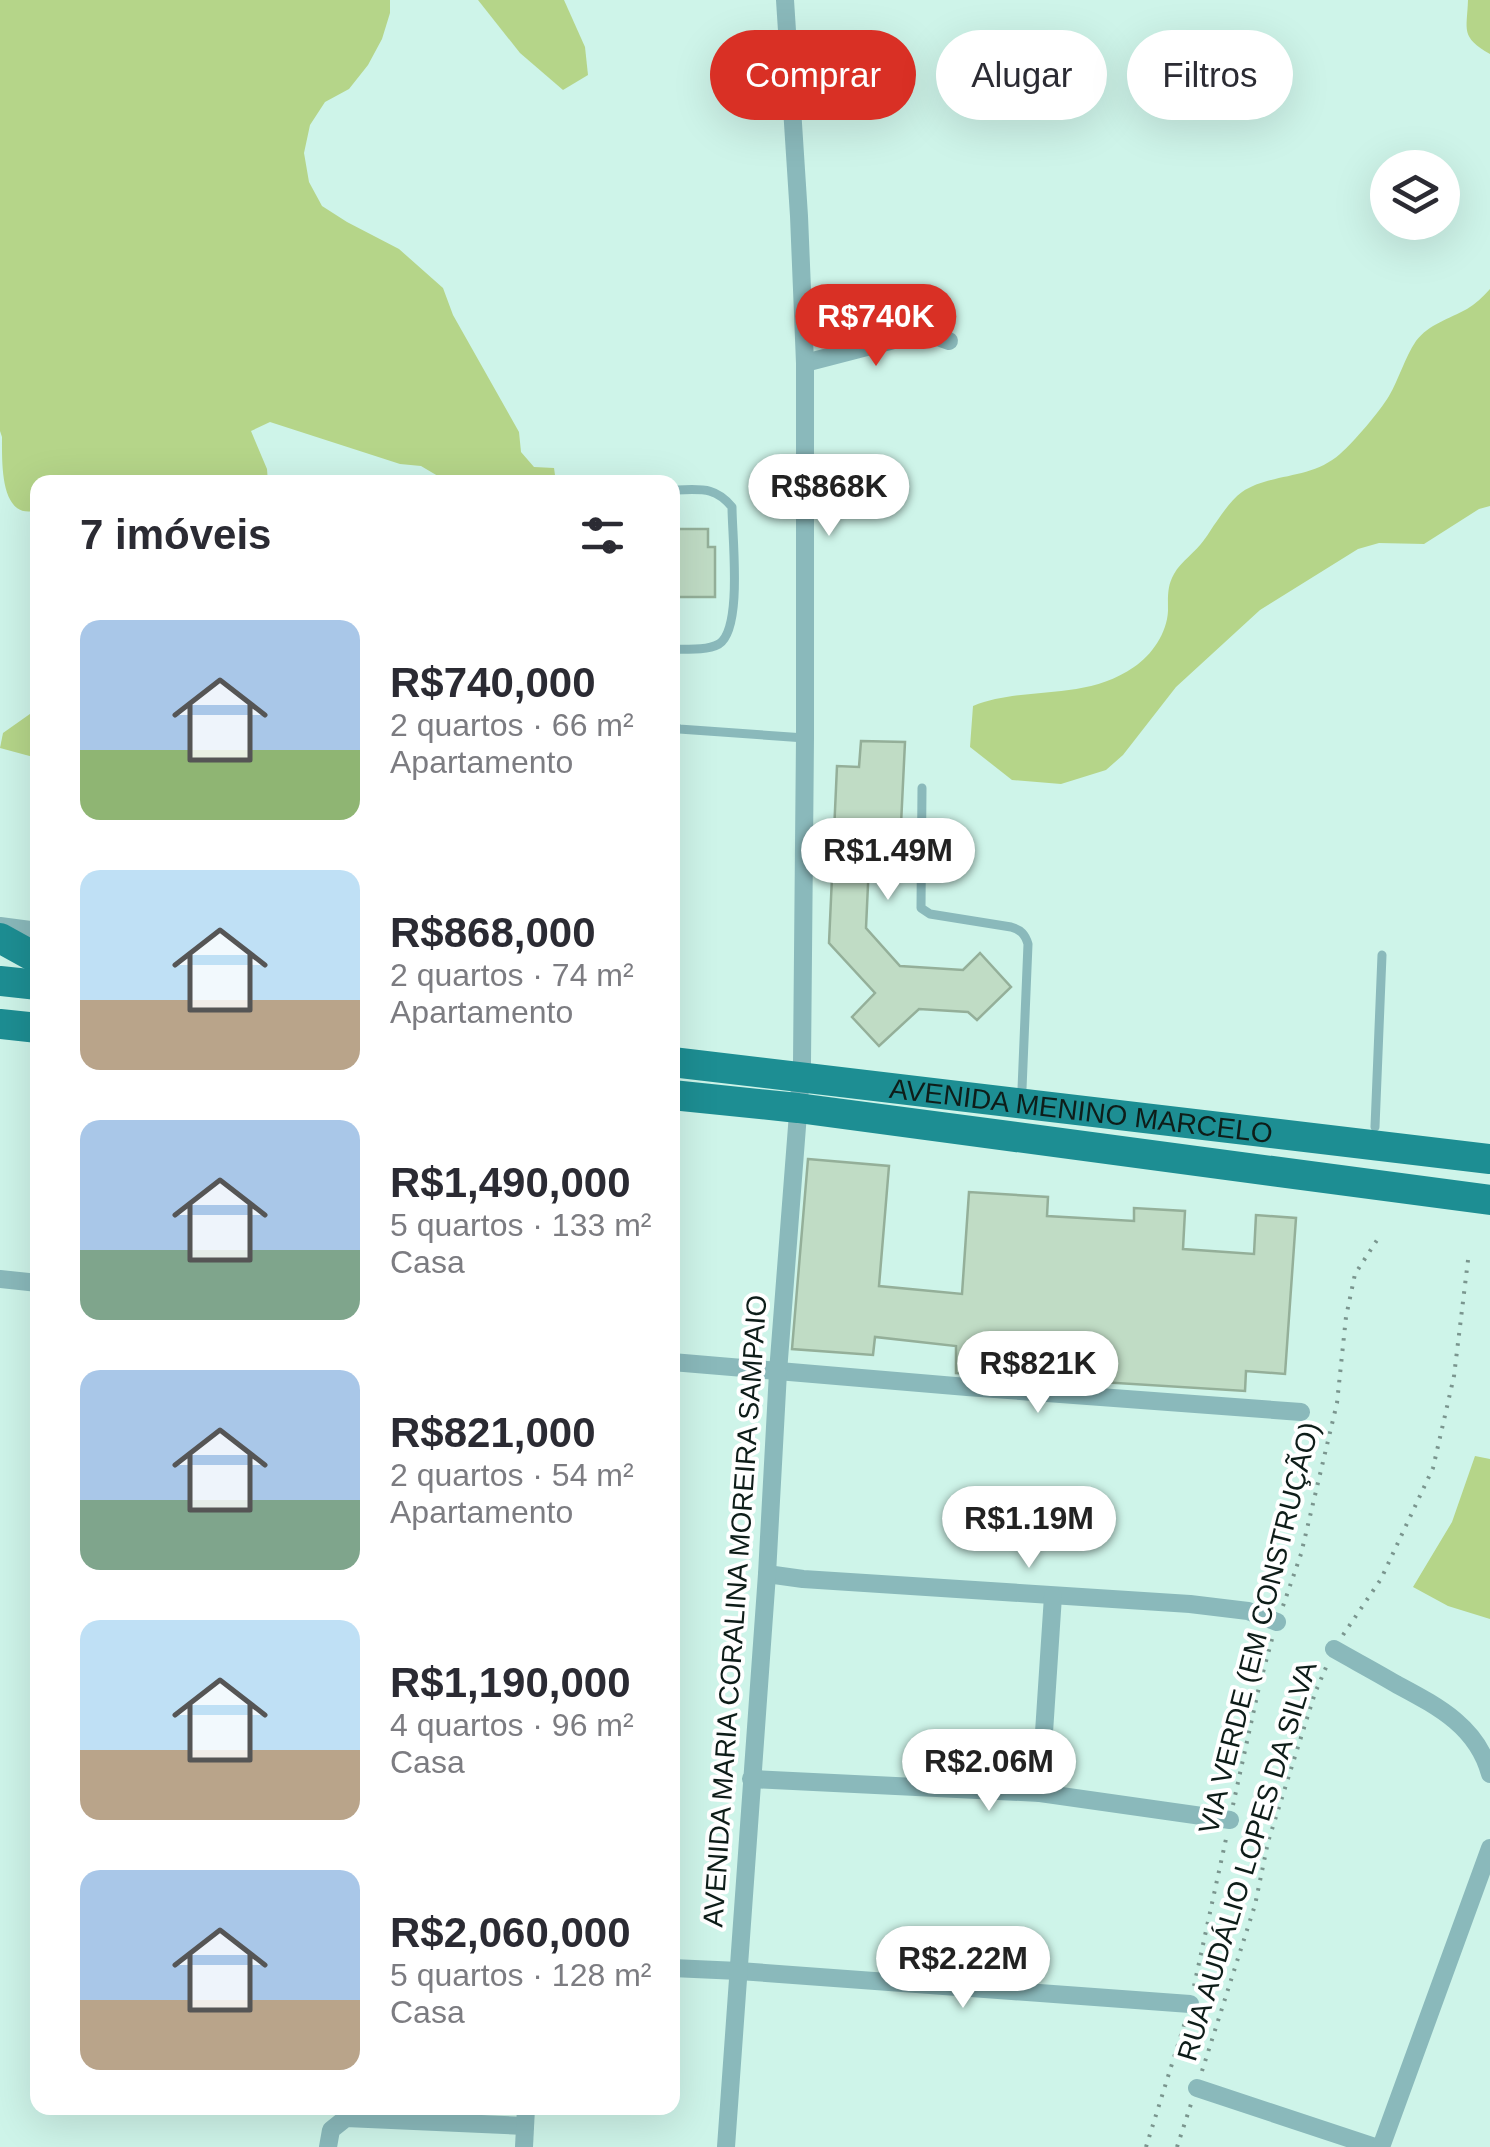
<!DOCTYPE html>
<html lang="pt">
<head>
<meta charset="utf-8">
<style>
	:root { --surface:#fff; --page:#f2f2f3; --text:#2b2b33; --muted:#7c7c81; --accent:#d93025 }
	body { margin:0; font-family:Arial,sans-serif; background:var(--page); color:var(--text); height:100vh; display:flex; flex-direction:column; font-size:38px; white-space:nowrap }
	* { box-sizing:border-box; margin:0 }
	p { font-size:32px; color:var(--muted) }
	.icon { flex:none; width:55px; height:55px; fill:none; stroke:currentColor; stroke-width:2; stroke-linecap:round; stroke-linejoin:round }
	.map { position:relative; flex:1; overflow:hidden }
	.panel { position:absolute; left:30px; top:475px; width:650px; height:1640px; display:flex; flex-direction:column; background:var(--surface); border-radius:20px; box-shadow:0 10px 40px #0002 }
	.panel>* { flex:none }
	.hud { position:absolute; left:710px; top:30px; width:630px; height:90px; display:flex; gap:20px }
	.fabs { position:absolute; left:1370px; top:150px; display:grid; gap:20px }
	.fabs a { display:grid; place-items:center; width:90px; height:90px; border-radius:50%; background:var(--surface); box-shadow:0 10px 40px #0002; font-size:50px }
	.price { position:absolute; translate:-50% -85px; padding:0 22px; border-radius:35px; background:#fff; color:#222; font-size:32px; line-height:65px; filter:drop-shadow(0 2px 5px #0008) }
	.price::after { content:''; position:absolute; left:50%; top:60px; width:30px; height:22px; margin-left:-15px; background:inherit; clip-path:polygon(0 0,100% 0,50% 100%) }
	.price.current { background:var(--accent); color:#fff }
	ul { padding:0; list-style:none }
	li { display:flex; align-items:center; gap:30px; height:250px; padding:0 50px }
	li span { display:grid; place-items:center; flex:none; width:280px; height:200px; border-radius:20px; color:#555 }
	li>.icon { margin-inline-start:auto }
	span .icon { width:120px; height:120px; fill:#fffc; stroke-width:1 }
	li b { font-size:42px }
	h2 { display:flex; justify-content:space-between; align-items:center; height:120px; padding:0 50px; font-size:42px }
	.tag { padding:0 35px; border-radius:45px; background:var(--surface); box-shadow:0 10px 40px #0002; font-size:35px; line-height:90px }
	.tag.current { background:var(--accent); color:#fff }
	.map>svg:first-child { display:block }
</style>
</head>
<body>
<div class="map">
<svg width="1490" height="2147" viewBox="0 0 1490 2147">
	<rect width="100%" height="100%" fill="#cef4e9"/>
	<g fill="#b5d589">
		<path d="M 0,0 L 390,0 L 390,13 L 382,39 L 368,65 L 349,89 L 325,102 L 310,125 L 304,153 L 309,182 L 322,206 L 347,222 L 399,249 L 443,288 L 453,315 L 519,432 L 521,452 L 534,467 L 554,468 L 556,482 L 448,482 L 421,466 L 400,464 L 270,422 L 251,431 L 267,469 L 268,482 L 38,482 L 37,518 L 34,511 C 0,518 2,462 2,437 L 0,431 Z"/>
		<polygon points="478,0 564,0 585,47 588,75 563,90 520,53"/>
		<path d="M 1468,0 L 1490,0 L 1490,54 C 1460,37 1467,30 1468,0 Z"/>
		<path d="M 1490,289 L 1490,506 L 1479,509 L 1424,544 L 1379,543 L 1358,549 L 1260,610 L 1176,687 L 1123,755 L 1106,770 L 1061,784 L 1012,780 L 970,747 L 973,706 C 1025,685 1084,702 1134,667 C 1152,655 1167,633 1168,611 C 1168,597 1167,586 1174,574 C 1181,561 1196,552 1204,540 C 1209,534 1212,527 1217,521 C 1224,511 1232,499 1242,492 C 1269,473 1311,480 1340,454 C 1354,442 1380,411 1389,396 C 1399,379 1405,357 1416,341 C 1429,324 1449,319 1467,309 C 1475,304 1483,297 1490,289 Z"/>
		<polygon points="37,709 37,758 0,748 3,733"/>
		<polygon points="1475,1456 1490,1459 1490,1619 1448,1606 1413,1587 1452,1522"/>
	</g>
	<g fill="#c0dcc5" stroke="#94af99" stroke-width="2.5">
		<polygon points="672,529 708,529 708,547 715,547 715,597 672,597"/>
		<polygon points="861,741 905,742 899,866 869,863 866,928 900,966 963,970 980,953 1011,987 977,1020 968,1012 919,1009 879,1046 852,1017 875,993 829,943 837,766 859,767"/>
		<polygon points="808,1159 889,1166 879,1286 962,1294 969,1192 1048,1197 1047,1216 1134,1221 1134,1208 1185,1211 1183,1249 1254,1254 1256,1215 1296,1218 1285,1374 1246,1371 1245,1391 956,1373 956,1346 875,1337 873,1355 792,1349"/>
	</g>
	<g fill="none" stroke-linecap="round" stroke-linejoin="round">
		<g stroke="#7a958e" stroke-width="4" stroke-dasharray="2.5 8" stroke-linecap="butt">
			<polyline points="1283,1606 1301,1554 1337,1403 1346,1317 1355,1274 1379,1237"/>
			<polyline points="1343,1635 1381,1579 1433,1468 1454,1376 1469,1252"/>
			<polyline points="1233,1805 1259,1687 1272,1639"/>
			<polyline points="1194,1986 1226,1839"/>
			<polyline points="1202,2071 1255,1905 1268,1842 1315,1693 1327,1665"/>
			<polyline points="1146,2147 1186,2019"/>
			<polyline points="1177,2147 1191,2104"/>
		</g>
		<g stroke="#8ab9bb" stroke-width="9">
			<path d="M 672,490 C 699,490 714,485 732,507 C 732,536 743,629 719,644 C 706,651 687,649 672,649"/>
			<polyline points="672,724 679,729 805,738"/>
			<path d="M 922,788 L 921,908 L 930,914 L 1011,927 C 1021,930 1025,934 1028,944 L 1022,1089"/>
			<polyline points="1375,1127 1382,955"/>
		</g>
		<g stroke="#8ab9bb" stroke-width="18">
			<polyline points="805,363 917,334 932,335 949,341"/>
			<polyline points="0,926 38,931"/>
			<polyline points="0,1279 38,1283"/>
			<polyline points="672,1362 967,1387 1301,1412"/>
			<polyline points="767,1574 803,1579 1190,1604 1248,1611 1277,1622"/>
			<path d="M 1334,1649 C 1355,1661 1376,1672 1396,1684 C 1437,1706 1477,1726 1490,1774"/>
			<polyline points="751,1779 1040,1793 1230,1820"/>
			<polyline points="1040,1793 1053,1596"/>
			<polyline points="672,1968 739,1971 1190,2004"/>
			<polyline points="1197,2088 1375,2147"/>
			<polyline points="328,2147 331,2130 346,2118 525,2126"/>
			<polyline points="524,2147 526,2108"/>
			<polyline points="726,2147 767,1574 778,1372 802,1062 805,738 805,363 799,216 785,0"/>
			<polyline points="1381,2147 1490,1848"/>
		</g>
		<g stroke="#1d8e93" stroke-width="30">
			<polyline points="0,938 38,959"/>
			<polyline points="0,981 38,985"/>
			<polyline points="0,1024 38,1028"/>
			<path id="s1" d="M 672,1062 L 1490,1159"/>
			<polyline points="672,1095 798,1108 1490,1200"/>
		</g>
	</g>
	<g text-anchor="middle" dominant-baseline="central" stroke-width="8" stroke-linejoin="round" paint-order="stroke">
		<g font-size="28" fill="#0e1d19" stroke="#fff">
			<text stroke="none"><textPath href="#s1" startOffset="412">AVENIDA MENINO MARCELO</textPath></text>
			<text transform="translate(735 1611) rotate(-86)">AVENIDA MARIA CORALINA MOREIRA SAMPAIO</text>
			<text transform="translate(1259 1628) rotate(-76)">VIA VERDE (EM CONSTRUÇÃO)</text>
			<text transform="translate(1247 1861) rotate(-73)">RUA AUDÁLIO LOPES DA SILVA</text>
		</g>
	</g>
</svg>
<div class="fabs">
<a><svg class="icon" aria-label="layers" viewBox="0 0 24 24"><path d="M12 4l9 5-9 5-9-5zM3 14l9 5 9-5"/></svg></a>
</div>
<b class="price current" style="left:876px;top:369px">R$740K</b>
<b class="price" style="left:829px;top:539px">R$868K</b>
<b class="price" style="left:888px;top:903px">R$1.49M</b>
<b class="price" style="left:1038px;top:1416px">R$821K</b>
<b class="price" style="left:1029px;top:1571px">R$1.19M</b>
<b class="price" style="left:989px;top:1814px">R$2.06M</b>
<b class="price" style="left:963px;top:2011px">R$2.22M</b>
<div class="hud">
<a class="tag current">Comprar</a>
<a class="tag">Alugar</a>
<a class="tag">Filtros</a>
</div>
<section class="panel">
<h2>7 imóveis<svg class="icon" aria-label="filters" viewBox="0 0 24 24"><path d="M4 7h16M4 17h16"/><circle cx="9" cy="7" r="2"/><circle cx="15" cy="17" r="2"/></svg></h2>
<ul>
<li><span style="background:linear-gradient(#a9c7e8 65%,#8fb573 0)"><svg class="icon" aria-label="home" viewBox="0 0 24 24"><path d="M3 11l9-7 9 7M6 9v11h12V9"/></svg></span><div><b>R$740,000</b><p>2 quartos · 66 m²</p><p>Apartamento</p></div></li>
<li><span style="background:linear-gradient(#bfe0f5 65%,#b9a48a 0)"><svg class="icon" aria-label="home" viewBox="0 0 24 24"><path d="M3 11l9-7 9 7M6 9v11h12V9"/></svg></span><div><b>R$868,000</b><p>2 quartos · 74 m²</p><p>Apartamento</p></div></li>
<li><span style="background:linear-gradient(#a9c7e8 65%,#7fa58c 0)"><svg class="icon" aria-label="home" viewBox="0 0 24 24"><path d="M3 11l9-7 9 7M6 9v11h12V9"/></svg></span><div><b>R$1,490,000</b><p>5 quartos · 133 m²</p><p>Casa</p></div></li>
<li><span style="background:linear-gradient(#a9c7e8 65%,#7fa58c 0)"><svg class="icon" aria-label="home" viewBox="0 0 24 24"><path d="M3 11l9-7 9 7M6 9v11h12V9"/></svg></span><div><b>R$821,000</b><p>2 quartos · 54 m²</p><p>Apartamento</p></div></li>
<li><span style="background:linear-gradient(#bfe0f5 65%,#b9a48a 0)"><svg class="icon" aria-label="home" viewBox="0 0 24 24"><path d="M3 11l9-7 9 7M6 9v11h12V9"/></svg></span><div><b>R$1,190,000</b><p>4 quartos · 96 m²</p><p>Casa</p></div></li>
<li><span style="background:linear-gradient(#a9c7e8 65%,#b9a48a 0)"><svg class="icon" aria-label="home" viewBox="0 0 24 24"><path d="M3 11l9-7 9 7M6 9v11h12V9"/></svg></span><div><b>R$2,060,000</b><p>5 quartos · 128 m²</p><p>Casa</p></div></li>
</ul>
</section>
</div>
</body>
</html>
